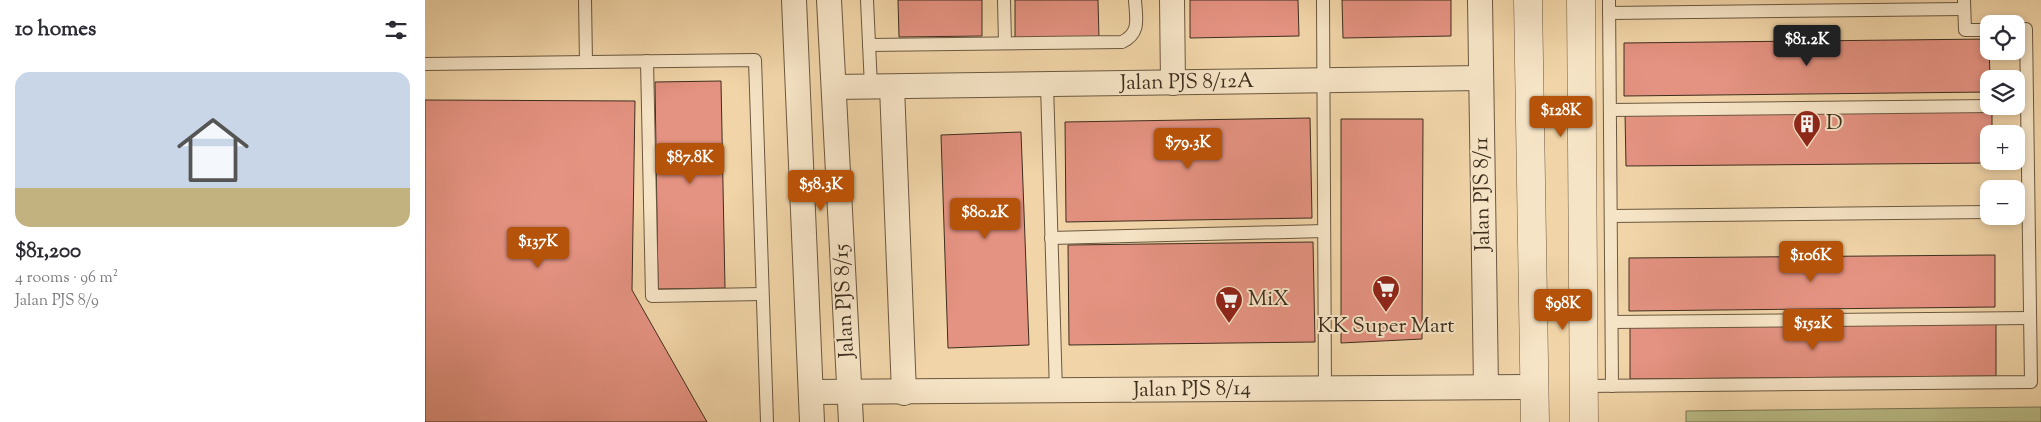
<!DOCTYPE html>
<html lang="en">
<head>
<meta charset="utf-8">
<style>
	:root { --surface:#fff; --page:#f7f7f7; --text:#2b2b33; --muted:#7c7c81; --accent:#b45309 }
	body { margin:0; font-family:"Sorts Mill Goudy",serif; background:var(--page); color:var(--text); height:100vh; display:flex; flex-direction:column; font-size:19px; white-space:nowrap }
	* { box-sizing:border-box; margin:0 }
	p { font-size:16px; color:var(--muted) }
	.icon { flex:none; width:28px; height:28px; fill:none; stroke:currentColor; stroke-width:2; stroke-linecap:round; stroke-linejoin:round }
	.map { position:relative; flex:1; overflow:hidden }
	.details { display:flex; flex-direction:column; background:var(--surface); width:425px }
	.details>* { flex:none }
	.fabs { position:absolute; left:1555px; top:15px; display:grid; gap:10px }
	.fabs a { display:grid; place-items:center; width:45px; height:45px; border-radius:10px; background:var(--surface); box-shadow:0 2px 8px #0003; font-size:25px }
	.price { position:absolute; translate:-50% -42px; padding:0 11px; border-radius:5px; background:var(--accent); color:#fff; font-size:16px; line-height:32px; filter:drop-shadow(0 1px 2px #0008) }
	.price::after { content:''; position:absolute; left:50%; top:30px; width:15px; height:11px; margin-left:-8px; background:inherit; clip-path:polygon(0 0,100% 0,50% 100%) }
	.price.active { background:#222; color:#fff }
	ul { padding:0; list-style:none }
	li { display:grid; align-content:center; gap:10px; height:265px; padding:0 15px }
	li span { display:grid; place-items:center; height:155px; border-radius:15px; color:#555 }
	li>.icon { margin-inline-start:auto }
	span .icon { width:90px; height:90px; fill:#fffc; stroke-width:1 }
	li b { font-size:21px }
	h2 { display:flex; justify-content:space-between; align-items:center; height:60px; padding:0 15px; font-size:21px }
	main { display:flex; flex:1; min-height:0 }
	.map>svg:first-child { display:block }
</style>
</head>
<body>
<main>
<section class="details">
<h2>10 homes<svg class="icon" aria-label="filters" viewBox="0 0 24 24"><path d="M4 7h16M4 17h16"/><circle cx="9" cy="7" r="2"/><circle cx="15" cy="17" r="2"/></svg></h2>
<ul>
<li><span style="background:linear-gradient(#c9d6e8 75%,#c2b280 0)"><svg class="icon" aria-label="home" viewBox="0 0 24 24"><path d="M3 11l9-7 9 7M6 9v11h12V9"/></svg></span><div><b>$81,200</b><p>4 rooms · 96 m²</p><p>Jalan PJS 8/9</p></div></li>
</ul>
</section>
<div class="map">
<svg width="1616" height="422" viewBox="0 0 1616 422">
	<rect width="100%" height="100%" fill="#f1d5a8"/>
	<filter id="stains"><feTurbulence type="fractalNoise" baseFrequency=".004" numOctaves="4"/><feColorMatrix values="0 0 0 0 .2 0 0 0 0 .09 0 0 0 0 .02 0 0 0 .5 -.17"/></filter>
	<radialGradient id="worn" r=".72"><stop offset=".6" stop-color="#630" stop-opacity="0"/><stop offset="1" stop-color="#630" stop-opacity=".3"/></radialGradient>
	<polygon fill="#babd88" stroke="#7c7653" points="1616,407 1616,422 1261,422 1261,411"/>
	<g fill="#e49281" stroke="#3e2e1e">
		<polygon points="473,0 557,0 557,36 474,37"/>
		<polygon points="590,0 673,0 674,39 590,40"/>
		<polygon points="765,0 873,0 874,36 765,38"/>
		<polygon points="917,0 1026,0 1026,36 918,38"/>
		<polygon points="1564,39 1565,79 1564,79 1564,92 1199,96 1199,43"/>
		<polygon points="296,81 300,288 233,289 230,82"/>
		<polygon points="0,100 210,101 207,290 282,422 0,422"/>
		<polygon points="1567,110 1567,134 1564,134 1564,161 1567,161 1567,163 1201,166 1200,113"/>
		<polygon points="885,118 887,218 641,222 640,122"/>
		<polygon points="916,119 998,119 997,339 916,343"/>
		<polygon points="596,132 604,345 523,348 516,135"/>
		<polygon points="888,242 890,342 644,345 643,245"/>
		<polygon points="1570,255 1570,307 1204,311 1204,258"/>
		<polygon points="1571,323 1571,376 1205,379 1205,326"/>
	</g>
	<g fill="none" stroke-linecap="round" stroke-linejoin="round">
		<defs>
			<g id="service">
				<polyline points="160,0 161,62"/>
				<polyline points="442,0 446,87"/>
				<polyline points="579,0 580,43"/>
				<polyline points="898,0 900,389"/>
				<polyline points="1184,0 1187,386"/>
				<polyline points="1539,0 1540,30 1564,30"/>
				<polyline points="1184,13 1539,9"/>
				<path d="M 444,45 L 697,42 C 716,33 711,18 710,0"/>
				<polyline points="222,61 227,296 337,294"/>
				<polyline points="0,64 330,60 342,422"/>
				<polyline points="622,84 631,392"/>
				<polyline points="1185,110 1564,106"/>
				<polyline points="1186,216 1564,212"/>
				<polyline points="626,238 899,231"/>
				<polyline points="1187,322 1605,318"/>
				<polyline points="1159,386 1606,382 1601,29 1591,29"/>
			</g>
			<g id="minor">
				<polyline points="369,0 387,422"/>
				<polyline points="404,0 426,422"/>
				<polyline points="747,0 748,83"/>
				<polyline points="1055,0 1061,387"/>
				<polyline points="409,87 1056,78"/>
				<polyline points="467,87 479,393"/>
				<polyline points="386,392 1110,387"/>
			</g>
			<g id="tertiary">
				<polyline points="1103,0 1110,422"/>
				<polyline points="1156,0 1159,422"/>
			</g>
		</defs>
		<use href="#service" stroke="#6b5840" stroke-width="14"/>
		<use href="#minor" stroke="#6b5840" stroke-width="26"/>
		<use href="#tertiary" stroke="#6b5840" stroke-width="29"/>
		<use href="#service" stroke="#f6e4c6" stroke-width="12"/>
		<use href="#minor" stroke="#f6e4c6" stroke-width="24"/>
		<use href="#tertiary" stroke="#f6e4c6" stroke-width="28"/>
	</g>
	<defs>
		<symbol id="building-pin" viewBox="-11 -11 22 30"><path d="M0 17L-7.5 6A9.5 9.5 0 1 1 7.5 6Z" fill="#8f2418" stroke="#f6e4c6"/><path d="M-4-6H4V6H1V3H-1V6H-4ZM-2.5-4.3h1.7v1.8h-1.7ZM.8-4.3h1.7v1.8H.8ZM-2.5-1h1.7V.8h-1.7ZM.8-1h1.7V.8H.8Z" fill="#fff"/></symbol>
		<symbol id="supermarket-pin" viewBox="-11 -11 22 30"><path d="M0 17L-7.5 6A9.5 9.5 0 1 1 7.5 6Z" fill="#8f2418" stroke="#f6e4c6"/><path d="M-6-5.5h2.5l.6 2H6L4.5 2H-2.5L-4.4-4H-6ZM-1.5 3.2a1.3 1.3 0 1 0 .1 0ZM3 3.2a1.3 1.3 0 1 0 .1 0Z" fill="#fff"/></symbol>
	</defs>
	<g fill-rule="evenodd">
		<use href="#building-pin" x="1366" y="108" width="32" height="43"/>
		<use href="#supermarket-pin" x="945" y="273" width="32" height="43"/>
		<use href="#supermarket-pin" x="788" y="284" width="32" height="43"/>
	</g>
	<g text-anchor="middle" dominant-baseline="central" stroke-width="4" stroke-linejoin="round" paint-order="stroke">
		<g font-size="21" fill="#3e2e1e" stroke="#f6e4c6">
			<text transform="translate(762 83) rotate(-1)">Jalan PJS 8/12A</text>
			<text transform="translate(1058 194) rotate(-91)">Jalan PJS 8/11</text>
			<text transform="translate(420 301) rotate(-93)">Jalan PJS 8/15</text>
			<text transform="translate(767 390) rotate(-1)">Jalan PJS 8/14</text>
		</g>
		<g font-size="21" fill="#3e2e1e" stroke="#f6e4c6" text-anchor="start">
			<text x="1401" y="124">D</text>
			<text x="823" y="300">MiX</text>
			<text x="961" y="327" text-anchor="middle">KK Super Mart</text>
		</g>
	</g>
	<rect width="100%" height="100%" filter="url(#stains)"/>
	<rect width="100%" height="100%" fill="url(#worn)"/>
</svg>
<div class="fabs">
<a><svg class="icon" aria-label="locate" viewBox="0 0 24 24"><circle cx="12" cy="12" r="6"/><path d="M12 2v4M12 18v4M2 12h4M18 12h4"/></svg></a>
<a><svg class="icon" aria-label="layers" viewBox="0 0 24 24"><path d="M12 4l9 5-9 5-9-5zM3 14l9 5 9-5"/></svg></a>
<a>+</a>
<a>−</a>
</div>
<b class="price active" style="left:1382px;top:67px">$81.2K</b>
<b class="price" style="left:1136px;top:138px">$128K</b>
<b class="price" style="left:763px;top:170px">$79.3K</b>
<b class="price" style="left:265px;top:185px">$87.8K</b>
<b class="price" style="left:396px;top:212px">$58.3K</b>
<b class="price" style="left:560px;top:240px">$80.2K</b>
<b class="price" style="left:113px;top:269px">$137K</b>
<b class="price" style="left:1386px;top:283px">$106K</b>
<b class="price" style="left:1138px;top:331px">$98K</b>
<b class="price" style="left:1388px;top:351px">$152K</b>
</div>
</main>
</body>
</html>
